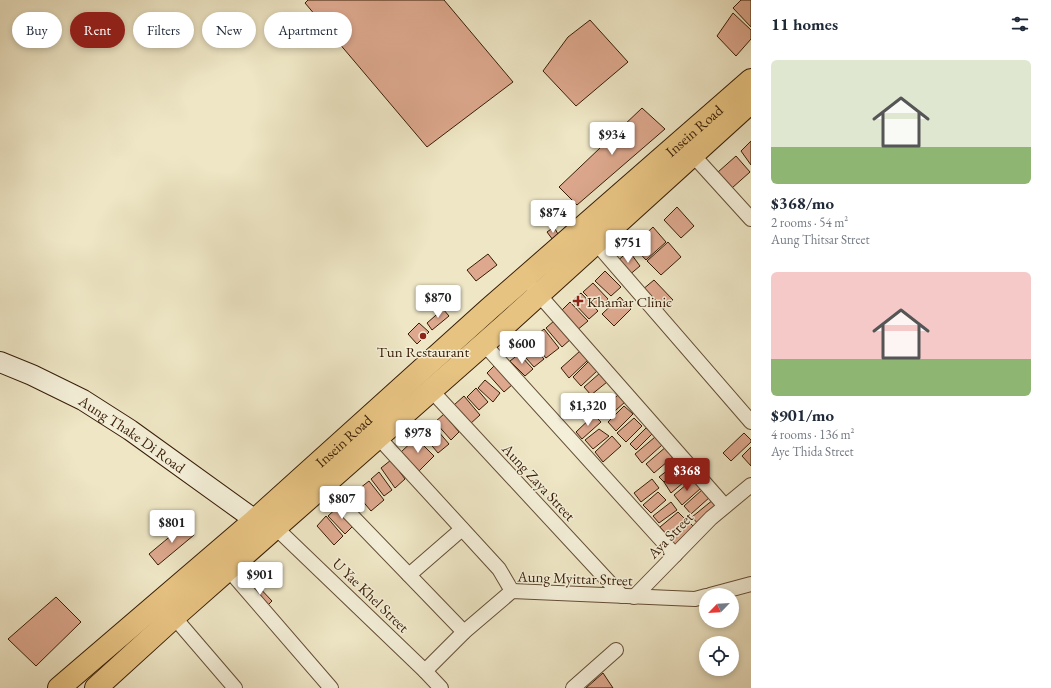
<!DOCTYPE html>
<html lang="en">
<head>
<meta charset="utf-8">
<style>
	:root { --surface:#fff; --page:#f2f2f3; --text:#1f2937; --muted:#747a83; --accent:#8f2418 }
	body { margin:0; font-family:"EB Garamond",serif; background:var(--page); color:var(--text); height:100vh; display:flex; flex-direction:column; font-size:15px; white-space:nowrap }
	* { box-sizing:border-box; margin:0 }
	p { font-size:13px; color:var(--muted) }
	.icon { flex:none; width:22px; height:22px; fill:none; stroke:currentColor; stroke-width:2; stroke-linecap:round; stroke-linejoin:round }
	.map { position:relative; flex:1; overflow:hidden }
	.details { display:flex; flex-direction:column; background:var(--surface); width:300px }
	.details>* { flex:none }
	.guide { position:absolute; left:12px; top:12px; width:380px; height:36px; display:flex; gap:8px }
	.needle { width:26px; rotate:245deg }
	.tools { position:absolute; left:699px; top:588px; display:grid; gap:8px }
	.tools a { display:grid; place-items:center; width:40px; height:40px; border-radius:50%; background:var(--surface); box-shadow:0 2px 6px #0003; font-size:20px }
	.price { position:absolute; translate:-50% -34px; padding:0 9px; border-radius:4px; background:#fff; color:#222; font-size:13px; line-height:26px; filter:drop-shadow(0 1px 2px #0008) }
	.price::after { content:''; position:absolute; left:50%; top:24px; width:12px; height:9px; margin-left:-6px; background:inherit; clip-path:polygon(0 0,100% 0,50% 100%) }
	.price.current { background:var(--accent); color:#fff }
	ul { padding:0; list-style:none }
	li { display:grid; align-content:center; gap:8px; height:212px; padding:0 20px }
	li span { display:grid; place-items:center; height:124px; border-radius:6px; color:#555 }
	li>.icon { margin-inline-start:auto }
	span .icon { width:72px; height:72px; fill:#fffc; stroke-width:1 }
	li b { font-size:17px }
	h2 { display:flex; justify-content:space-between; align-items:center; height:48px; padding:0 20px; font-size:17px }
	.chip { padding:0 14px; border-radius:18px; background:var(--surface); box-shadow:0 2px 6px #0003; font-size:14px; line-height:36px }
	.chip.current { background:var(--accent); color:#fff }
	main { display:flex; flex:1; min-height:0 }
	.map>svg:first-child { display:block }
</style>
</head>
<body>
<main>
<div class="map">
<svg width="751" height="688" viewBox="0 0 751 688">
	<rect width="100%" height="100%" fill="#eee6c5"/>
	<filter id="stains"><feTurbulence type="fractalNoise" baseFrequency=".005" numOctaves="4"/><feColorMatrix values="0 0 0 0 .2 0 0 0 0 .09 0 0 0 0 .02 0 0 0 .5 -.17"/></filter>
	<radialGradient id="worn" r=".72"><stop offset=".6" stop-color="#630" stop-opacity="0"/><stop offset="1" stop-color="#630" stop-opacity=".3"/></radialGradient>
	<g fill="#dda88e" stroke="#371c05">
		<polygon points="308,0 444,0 513,82 427,147 305,3"/>
		<polygon points="741,0 751,0 751,27 733,8"/>
		<polygon points="733,13 751,30 751,39 736,56 717,36"/>
		<polygon points="590,20 628,62 576,106 543,71 568,37"/>
		<polygon points="642,108 665,129 577,205 559,187"/>
		<polygon points="751,141 751,165 741,151"/>
		<polygon points="736,156 750,172 732,188 718,172"/>
		<polygon points="677,207 694,226 681,238 664,220"/>
		<polygon points="554,227 559,236 553,240 547,232"/>
		<polygon points="653,227 666,242 646,260 633,246"/>
		<polygon points="668,242 681,257 661,275 647,261"/>
		<polygon points="629,251 640,266 628,276 616,262"/>
		<polygon points="488,254 497,265 476,281 467,270"/>
		<polygon points="605,271 621,287 611,296 595,281"/>
		<polygon points="654,280 673,300 661,311 642,290"/>
		<polygon points="593,283 608,299 599,308 583,292"/>
		<polygon points="581,293 598,311 589,319 572,301"/>
		<polygon points="620,297 631,309 614,326 602,314"/>
		<polygon points="570,302 588,321 576,331 560,312"/>
		<polygon points="443,309 449,316 432,330 427,323"/>
		<polygon points="555,320 572,338 562,347 546,328"/>
		<polygon points="419,323 429,332 417,344 408,334"/>
		<polygon points="544,329 559,348 546,358 531,340"/>
		<polygon points="529,342 544,359 534,367 519,350"/>
		<polygon points="580,351 588,360 569,378 561,368"/>
		<polygon points="519,354 533,369 525,376 510,361"/>
		<polygon points="589,361 598,370 581,386 573,377"/>
		<polygon points="495,365 513,384 504,392 487,373"/>
		<polygon points="600,373 607,382 591,395 584,387"/>
		<polygon points="485,380 500,393 493,402 478,388"/>
		<polygon points="476,388 488,402 479,410 467,397"/>
		<polygon points="618,395 625,402 607,418 600,411"/>
		<polygon points="464,396 480,415 470,424 454,405"/>
		<polygon points="624,406 633,414 616,431 608,422"/>
		<polygon points="444,414 459,432 451,440 435,422"/>
		<polygon points="594,415 601,422 582,439 576,432"/>
		<polygon points="634,418 642,426 626,442 617,433"/>
		<polygon points="432,424 449,444 438,453 422,434"/>
		<polygon points="646,428 652,434 636,450 630,444"/>
		<polygon points="599,429 609,436 593,449 585,440"/>
		<polygon points="744,433 751,440 751,442 731,461 723,453"/>
		<polygon points="612,436 621,446 603,462 595,452"/>
		<polygon points="655,437 662,445 642,463 635,454"/>
		<polygon points="416,438 434,456 419,471 401,452"/>
		<polygon points="667,446 674,456 654,473 646,464"/>
		<polygon points="751,447 751,466 742,456"/>
		<polygon points="391,460 405,479 395,488 381,468"/>
		<polygon points="678,462 682,467 664,482 659,477"/>
		<polygon points="683,468 690,477 671,493 664,482"/>
		<polygon points="379,472 392,490 384,496 371,479"/>
		<polygon points="652,479 659,488 641,502 634,493"/>
		<polygon points="693,479 701,488 682,505 674,495"/>
		<polygon points="369,481 384,500 371,511 355,492"/>
		<polygon points="703,489 710,497 691,514 684,506"/>
		<polygon points="658,492 666,500 651,513 643,505"/>
		<polygon points="714,499 721,506 699,525 692,517"/>
		<polygon points="671,502 677,510 659,523 653,516"/>
		<polygon points="339,506 355,524 345,534 328,516"/>
		<polygon points="678,512 686,520 667,535 660,527"/>
		<polygon points="326,516 343,536 334,545 317,526"/>
		<polygon points="689,522 696,529 676,546 670,539"/>
		<polygon points="185,524 194,535 158,565 149,554"/>
		<polygon points="255,583 272,601 264,609 247,590"/>
		<polygon points="56,597 81,622 36,666 8,639"/>
		<polygon points="603,673 613,688 586,688"/>
	</g>
	<g fill="none" stroke-linecap="round" stroke-linejoin="round">
		<defs>
			<g id="street">
				<polyline points="692,154 751,219"/>
				<polyline points="596,243 751,422"/>
				<polyline points="534,289 725,506"/>
				<polyline points="484,344 675,555"/>
				<polyline points="431,390 622,596"/>
				<polyline points="378,437 499,569 512,591"/>
				<polyline points="323,486 464,632"/>
				<polyline points="276,528 425,671 441,688"/>
				<polyline points="228,569 331,688"/>
				<polyline points="409,575 462,529"/>
				<polyline points="710,595 751,584"/>
				<polyline points="634,597 711,518 751,485"/>
				<polyline points="174,617 235,688"/>
				<polyline points="425,671 464,632 512,591 695,599 706,596"/>
				<polyline points="573,688 616,650"/>
			</g>
			<g id="secondary">
				<path id="s1" d="M 0,362 L 32,375 L 83,400 L 130,430 L 255,520 L 269,525"/>
			</g>
			<g id="primary">
				<path id="s2" d="M 59,688 L 255,520 L 489,309 L 751,80"/>
				<polyline points="96,688 174,617 504,326 751,102"/>
			</g>
		</defs>
		<use href="#street" stroke="#654e35" stroke-width="16"/>
		<use href="#secondary" stroke="#371c05" stroke-width="22"/>
		<use href="#primary" stroke="#371c05" stroke-width="24"/>
		<use href="#street" stroke="#f4efd9" stroke-width="14"/>
		<use href="#secondary" stroke="#f4efd9" stroke-width="20"/>
		<use href="#primary" stroke="#e7c382" stroke-width="22"/>
	</g>
	<g fill="#8f2418" stroke="#f4efd9" stroke-width="1.5">
		<path d="M576 295h4v4h4v4h-4v4h-4v-4h-4v-4h4z"/>
		<circle cx="423" cy="336" r="4"/>
	</g>
	<g text-anchor="middle" dominant-baseline="central" stroke-width="3" stroke-linejoin="round" paint-order="stroke">
		<g font-size="15" fill="#371c05" stroke="#f4efd9">
			<text stroke="none"><textPath href="#s2" startOffset="845">Insein Road</textPath></text>
			<text stroke="none"><textPath href="#s1" startOffset="151">Aung Thake Di Road</textPath></text>
			<text stroke="none"><textPath href="#s2" startOffset="377">Insein Road</textPath></text>
			<text transform="translate(539 482) rotate(47)">Aung Zaya Street</text>
			<text transform="translate(670 535) rotate(-46)">Aya Street</text>
			<text transform="translate(575 578) rotate(2)">Aung Myittar Street</text>
			<text transform="translate(371 595) rotate(44)">U Yae Khel Street</text>
		</g>
		<g font-size="15" fill="#371c05" stroke="#f4efd9" text-anchor="start">
			<text x="587" y="301">Khamar Clinic</text>
			<text x="423" y="351" text-anchor="middle">Tun Restaurant</text>
		</g>
	</g>
	<rect width="100%" height="100%" filter="url(#stains)"/>
	<rect width="100%" height="100%" fill="url(#worn)"/>
</svg>
<div class="tools">
<a><svg class="needle" viewBox="-14 -14 28 28"><path d="M0-13l5 13h-10z" fill="#e53935"/><path d="M0 13l5-13h-10z" fill="#747a83"/></svg></a>
<a><svg class="icon" aria-label="locate" viewBox="0 0 24 24"><circle cx="12" cy="12" r="6"/><path d="M12 2v4M12 18v4M2 12h4M18 12h4"/></svg></a>
</div>
<b class="price" style="left:612px;top:156px">$934</b>
<b class="price" style="left:553px;top:234px">$874</b>
<b class="price" style="left:628px;top:264px">$751</b>
<b class="price" style="left:438px;top:319px">$870</b>
<b class="price" style="left:522px;top:365px">$600</b>
<b class="price" style="left:588px;top:427px">$1,320</b>
<b class="price" style="left:418px;top:454px">$978</b>
<b class="price current" style="left:687px;top:492px">$368</b>
<b class="price" style="left:342px;top:520px">$807</b>
<b class="price" style="left:172px;top:544px">$801</b>
<b class="price" style="left:260px;top:596px">$901</b>
<div class="guide">
<a class="chip">Buy</a>
<a class="chip current">Rent</a>
<a class="chip">Filters</a>
<a class="chip">New</a>
<a class="chip">Apartment</a>
</div>
</div>
<section class="details">
<h2>11 homes<svg class="icon" aria-label="filters" viewBox="0 0 24 24"><path d="M4 7h16M4 17h16"/><circle cx="9" cy="7" r="2"/><circle cx="15" cy="17" r="2"/></svg></h2>
<ul>
<li><span style="background:linear-gradient(#dfe7d0 70%,#8fb573 0)"><svg class="icon" aria-label="home" viewBox="0 0 24 24"><path d="M3 11l9-7 9 7M6 9v11h12V9"/></svg></span><div><b>$368/mo</b><p>2 rooms · 54 m²</p><p>Aung Thitsar Street</p></div></li>
<li><span style="background:linear-gradient(#f6c9c9 70%,#8fb573 0)"><svg class="icon" aria-label="home" viewBox="0 0 24 24"><path d="M3 11l9-7 9 7M6 9v11h12V9"/></svg></span><div><b>$901/mo</b><p>4 rooms · 136 m²</p><p>Aye Thida Street</p></div></li>
</ul>
</section>
</main>
</body>
</html>
